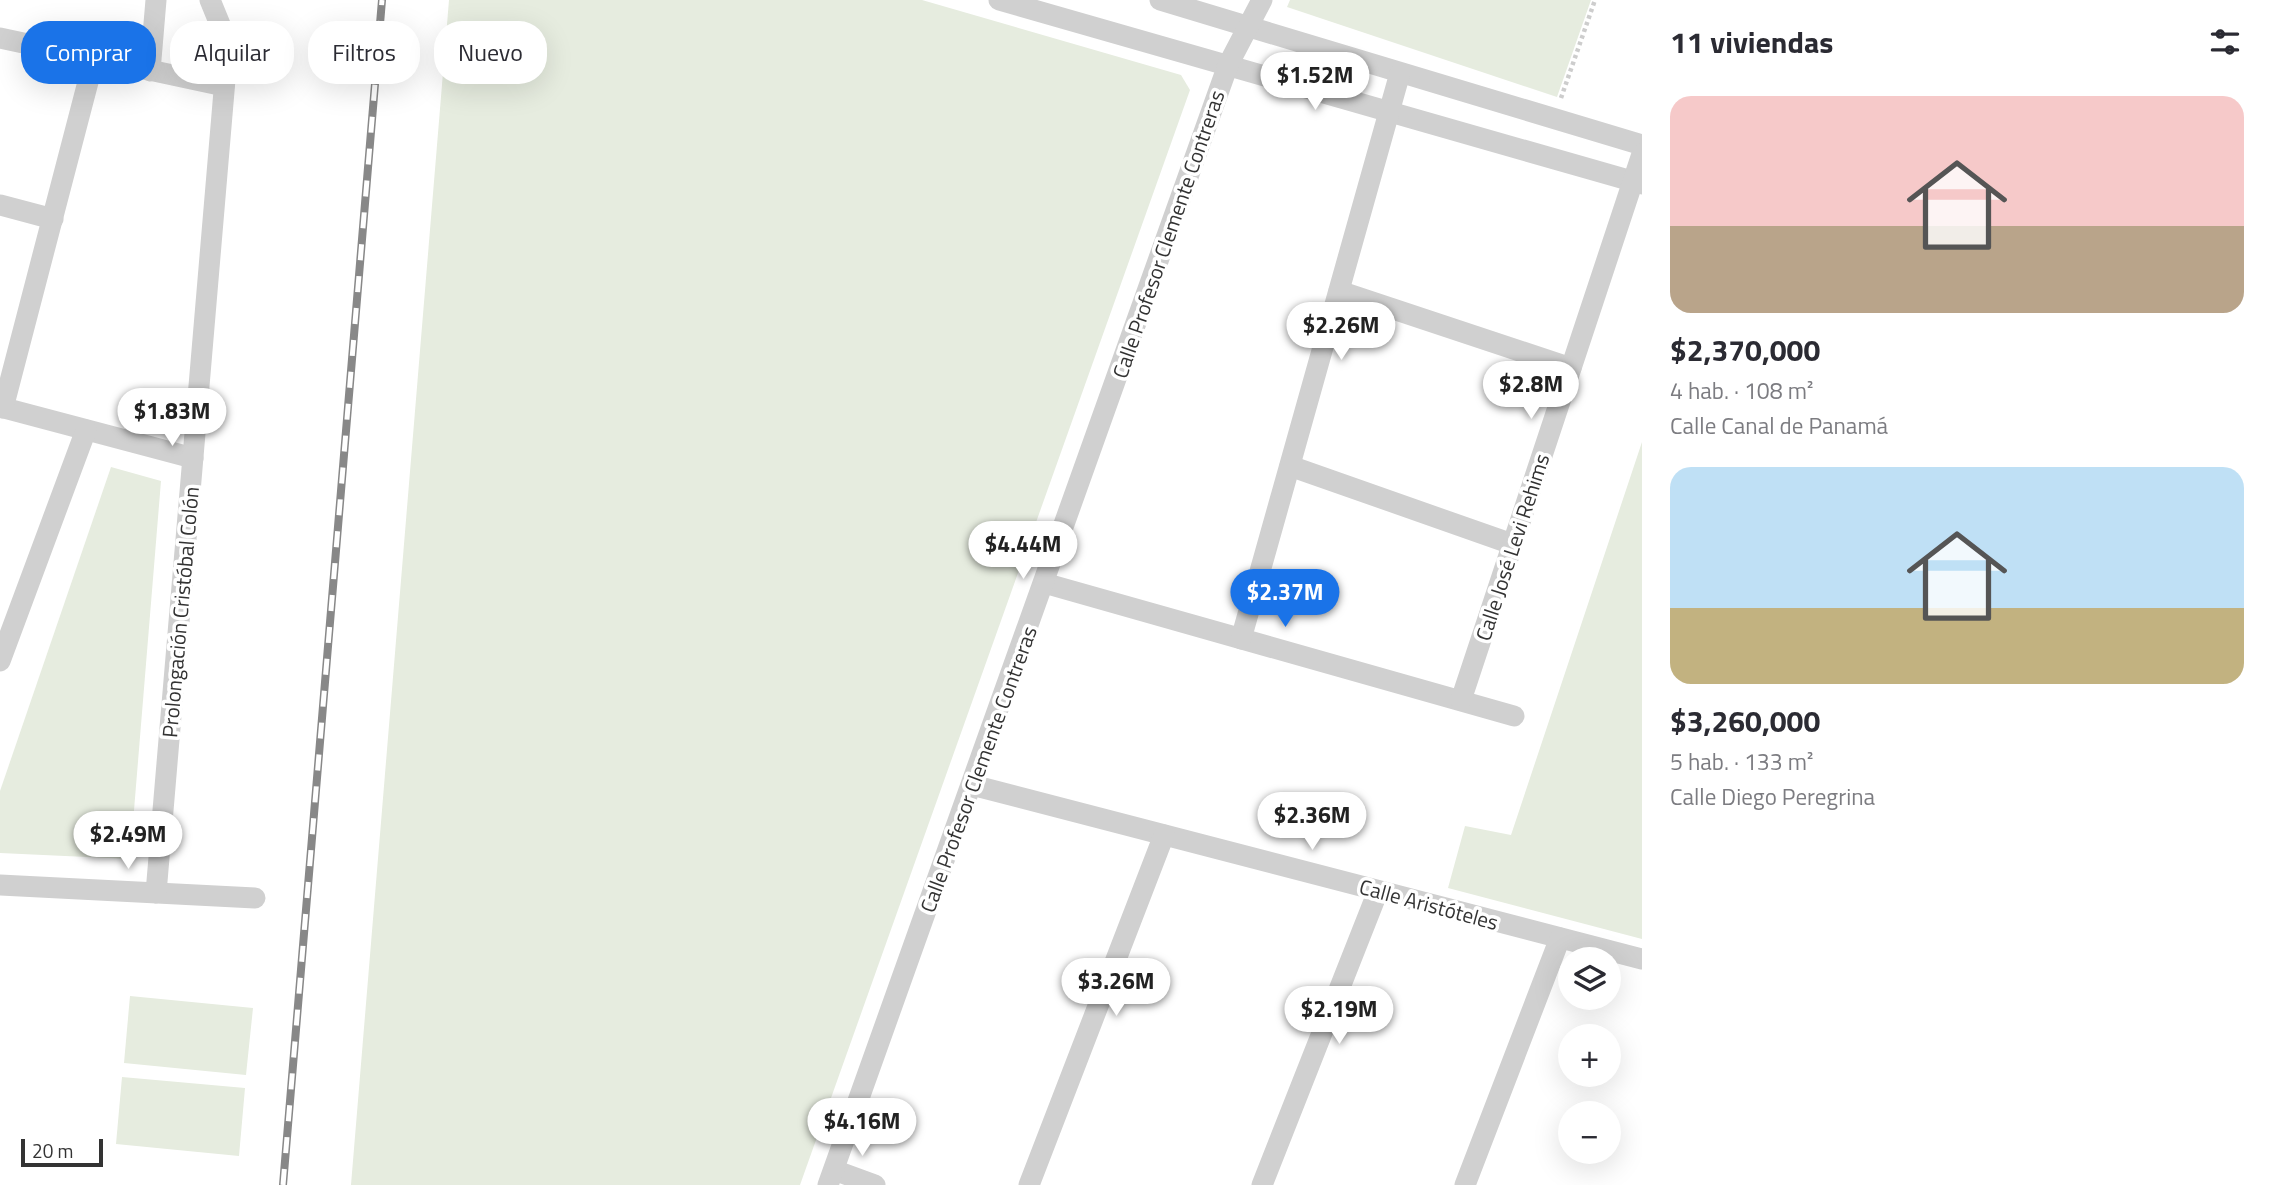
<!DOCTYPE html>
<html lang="es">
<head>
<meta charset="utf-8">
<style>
	:root { --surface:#fff; --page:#f7f7f7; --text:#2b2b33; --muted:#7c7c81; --accent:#1a73e8 }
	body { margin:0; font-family:"Titillium Web",sans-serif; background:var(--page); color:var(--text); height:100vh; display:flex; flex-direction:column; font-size:26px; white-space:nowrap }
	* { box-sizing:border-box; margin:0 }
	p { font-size:23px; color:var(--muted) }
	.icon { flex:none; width:38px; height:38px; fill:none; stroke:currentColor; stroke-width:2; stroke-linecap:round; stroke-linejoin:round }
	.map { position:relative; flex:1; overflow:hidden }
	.sheet { display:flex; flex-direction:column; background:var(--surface); width:630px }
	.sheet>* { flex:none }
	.banner { position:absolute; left:21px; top:21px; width:665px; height:63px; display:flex; gap:14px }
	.buttons { position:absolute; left:1558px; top:947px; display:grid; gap:14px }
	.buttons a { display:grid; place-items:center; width:63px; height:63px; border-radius:50%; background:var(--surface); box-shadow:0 7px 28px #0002; font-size:35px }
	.scale { position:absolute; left:21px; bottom:18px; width:82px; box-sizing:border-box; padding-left:7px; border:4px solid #333; border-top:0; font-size:19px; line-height:24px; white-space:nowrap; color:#333; -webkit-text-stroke:5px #fff; paint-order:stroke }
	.price { position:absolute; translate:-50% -60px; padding:0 16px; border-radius:24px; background:#fff; color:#222; font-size:23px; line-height:46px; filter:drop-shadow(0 2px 4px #0008) }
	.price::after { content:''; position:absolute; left:50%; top:42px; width:21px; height:16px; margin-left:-10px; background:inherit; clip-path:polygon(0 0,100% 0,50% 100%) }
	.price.on { background:var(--accent); color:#fff }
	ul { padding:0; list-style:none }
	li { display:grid; align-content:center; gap:14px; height:371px; padding:0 28px }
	li span { display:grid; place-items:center; height:217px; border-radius:21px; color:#555 }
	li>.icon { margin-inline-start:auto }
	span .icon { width:126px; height:126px; fill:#fffc; stroke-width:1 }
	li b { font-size:30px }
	h2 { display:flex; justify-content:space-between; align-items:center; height:84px; padding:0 28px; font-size:30px }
	.tag { padding:0 24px; border-radius:28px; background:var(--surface); box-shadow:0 7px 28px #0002; font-size:24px; line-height:63px }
	.tag.on { background:var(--accent); color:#fff }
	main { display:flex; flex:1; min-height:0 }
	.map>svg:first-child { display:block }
</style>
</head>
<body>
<main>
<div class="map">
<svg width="1642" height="1185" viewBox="0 0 1642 1185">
	<rect width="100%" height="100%" fill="#fff"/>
	<g fill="#e6ecdf">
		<polygon points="449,0 922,0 1181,75 1190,90 800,1185 351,1185"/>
		<polygon points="1290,0 1591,0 1557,97 1287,7"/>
		<polygon points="1642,442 1642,939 1448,888 1465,826 1511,835"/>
		<polygon points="111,467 161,481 130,859 0,853 0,791"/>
		<polygon points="130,996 253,1008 246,1075 124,1063"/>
		<polygon points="122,1077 245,1088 239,1156 116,1144"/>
	</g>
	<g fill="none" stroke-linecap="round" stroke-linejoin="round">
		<polyline stroke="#cdcdcd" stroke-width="4.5" stroke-dasharray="3.5 3.5" stroke-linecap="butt" points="1561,98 1595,0"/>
		<g stroke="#d0d0d0" stroke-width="21">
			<polyline points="999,0 1642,184"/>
			<polyline points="1160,0 1642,145"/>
			<polyline points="0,38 224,86"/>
			<polyline points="150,71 156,0"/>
			<polyline points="0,205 53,219"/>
			<polyline points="1339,291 1571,368"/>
			<polyline points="0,407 193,458"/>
			<polyline points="3,408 94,59"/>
			<polyline points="1290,466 1512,544"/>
			<polyline points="1044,583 1514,716"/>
			<polyline points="1241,639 1400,73"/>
			<polyline points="0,661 86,430"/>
			<polyline points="1461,700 1642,154"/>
			<polyline points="972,785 1642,959"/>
			<polyline points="0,885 255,898"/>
			<polyline points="156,893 228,44 210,0"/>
			<polyline points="834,1170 875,1185"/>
			<polyline points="828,1185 1228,65 1262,0"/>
			<polyline points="1029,1185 1164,835"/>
			<polyline points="1262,1185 1378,891"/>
			<polyline points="1465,1185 1560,938"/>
		</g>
		<defs>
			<polyline id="rail" points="283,1185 382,0"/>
		</defs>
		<use href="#rail" stroke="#888" stroke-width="8"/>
		<use href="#rail" stroke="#fff" stroke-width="5" stroke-dasharray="16" stroke-linecap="butt"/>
	</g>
	<g text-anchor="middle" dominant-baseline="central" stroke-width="7" stroke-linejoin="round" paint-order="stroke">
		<g font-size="21" fill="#333" stroke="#fff">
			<text transform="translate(1168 234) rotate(-71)">Calle Profesor Clemente Contreras</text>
			<text transform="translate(1512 547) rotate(-72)">Calle José Levi Rehims</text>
			<text transform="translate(180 612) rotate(-85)">Prolongación Cristóbal Colón</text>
			<text transform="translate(978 769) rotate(-70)">Calle Profesor Clemente Contreras</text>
			<text transform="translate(1429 904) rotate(15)">Calle Aristóteles</text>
		</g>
	</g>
</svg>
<div class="buttons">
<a><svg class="icon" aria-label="layers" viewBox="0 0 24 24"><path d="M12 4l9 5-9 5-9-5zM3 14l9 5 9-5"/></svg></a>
<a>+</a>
<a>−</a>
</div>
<div class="scale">20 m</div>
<b class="price" style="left:1315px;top:112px">$1.52M</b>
<b class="price" style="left:1341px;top:362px">$2.26M</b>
<b class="price" style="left:1531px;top:421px">$2.8M</b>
<b class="price" style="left:172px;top:448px">$1.83M</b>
<b class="price" style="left:1023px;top:581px">$4.44M</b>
<b class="price on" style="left:1285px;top:629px">$2.37M</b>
<b class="price" style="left:1312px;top:852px">$2.36M</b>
<b class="price" style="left:128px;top:871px">$2.49M</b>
<b class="price" style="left:1116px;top:1018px">$3.26M</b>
<b class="price" style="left:1339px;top:1046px">$2.19M</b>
<b class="price" style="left:862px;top:1158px">$4.16M</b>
<div class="banner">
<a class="tag on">Comprar</a>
<a class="tag">Alquilar</a>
<a class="tag">Filtros</a>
<a class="tag">Nuevo</a>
</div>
</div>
<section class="sheet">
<h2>11 viviendas<svg class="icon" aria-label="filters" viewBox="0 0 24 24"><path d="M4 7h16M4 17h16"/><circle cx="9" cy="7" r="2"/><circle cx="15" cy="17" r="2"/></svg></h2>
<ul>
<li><span style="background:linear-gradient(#f6c9c9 60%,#b9a48a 0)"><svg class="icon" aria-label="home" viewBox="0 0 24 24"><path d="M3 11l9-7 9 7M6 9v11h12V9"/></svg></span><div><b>$2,370,000</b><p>4 hab. · 108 m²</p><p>Calle Canal de Panamá</p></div></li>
<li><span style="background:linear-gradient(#bfe0f5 65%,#c2b280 0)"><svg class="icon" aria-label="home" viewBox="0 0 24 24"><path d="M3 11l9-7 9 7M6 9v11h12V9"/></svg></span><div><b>$3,260,000</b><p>5 hab. · 133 m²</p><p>Calle Diego Peregrina</p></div></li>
</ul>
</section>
</main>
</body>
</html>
